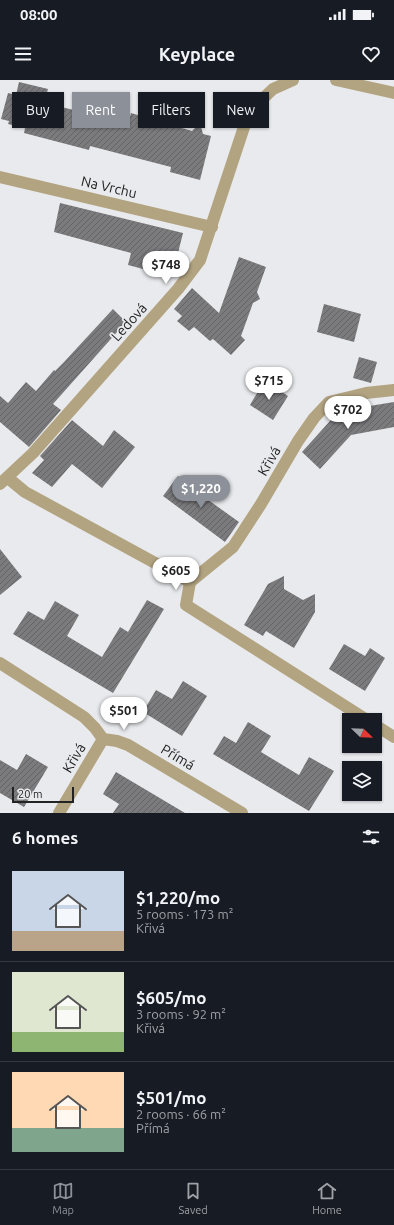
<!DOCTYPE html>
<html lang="en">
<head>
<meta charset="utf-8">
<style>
	:root { --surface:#171b24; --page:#242831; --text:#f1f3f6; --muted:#9ea1a6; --line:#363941; --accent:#8c9099 }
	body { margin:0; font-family:Ubuntu,sans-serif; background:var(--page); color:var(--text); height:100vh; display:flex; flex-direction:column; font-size:15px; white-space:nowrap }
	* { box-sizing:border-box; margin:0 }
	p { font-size:13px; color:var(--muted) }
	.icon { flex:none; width:22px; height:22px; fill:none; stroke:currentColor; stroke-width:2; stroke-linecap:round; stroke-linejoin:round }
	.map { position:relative; height:733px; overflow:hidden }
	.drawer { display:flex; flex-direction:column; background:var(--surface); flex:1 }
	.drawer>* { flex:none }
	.top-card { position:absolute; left:12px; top:12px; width:370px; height:36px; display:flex; gap:8px }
	.needle { width:26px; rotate:113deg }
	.tools { position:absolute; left:342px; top:633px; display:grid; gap:8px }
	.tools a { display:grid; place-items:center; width:40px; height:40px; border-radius:0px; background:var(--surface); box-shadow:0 1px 3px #0004; font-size:20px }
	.scale { position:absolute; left:12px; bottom:10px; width:62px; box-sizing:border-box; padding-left:4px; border:2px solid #232324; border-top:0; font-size:11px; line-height:14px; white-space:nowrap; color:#232324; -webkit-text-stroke:3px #e9eaed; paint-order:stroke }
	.price { position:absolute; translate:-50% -34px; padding:0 9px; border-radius:14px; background:#fff; color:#222; font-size:13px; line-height:26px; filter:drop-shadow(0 1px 2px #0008) }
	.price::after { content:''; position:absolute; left:50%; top:24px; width:12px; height:9px; margin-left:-6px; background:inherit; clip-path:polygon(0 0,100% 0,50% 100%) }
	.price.current { background:var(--accent); color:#fff }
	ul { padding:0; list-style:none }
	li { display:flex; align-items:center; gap:12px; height:100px; padding:0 12px }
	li+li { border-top:1px solid var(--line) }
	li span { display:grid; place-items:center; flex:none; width:112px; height:80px; border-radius:0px; color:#555 }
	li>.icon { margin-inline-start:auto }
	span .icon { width:48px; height:48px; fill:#fffc; stroke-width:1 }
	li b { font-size:17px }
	h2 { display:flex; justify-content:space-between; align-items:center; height:48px; padding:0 12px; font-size:17px }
	.chip { padding:0 14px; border-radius:0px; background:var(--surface); box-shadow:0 1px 3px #0004; font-size:14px; line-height:36px }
	.chip.current { background:var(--accent); color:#fff }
	.status { display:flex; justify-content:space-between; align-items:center; height:28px; padding:0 20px; background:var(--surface); direction:ltr }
	.status svg { height:11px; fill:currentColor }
	header { display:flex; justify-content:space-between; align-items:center; height:52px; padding:0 12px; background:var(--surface); font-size:18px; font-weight:700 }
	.dock { display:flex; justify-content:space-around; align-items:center; height:56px; border-top:1px solid var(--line); background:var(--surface); font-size:11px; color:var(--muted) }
	.dock a { display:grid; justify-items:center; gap:2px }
	.dock .current { color:var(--accent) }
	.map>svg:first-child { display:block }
</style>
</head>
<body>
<div class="status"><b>08:00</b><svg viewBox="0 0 49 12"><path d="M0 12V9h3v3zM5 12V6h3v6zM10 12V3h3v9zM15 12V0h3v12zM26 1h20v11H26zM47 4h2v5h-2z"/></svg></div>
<header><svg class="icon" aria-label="menu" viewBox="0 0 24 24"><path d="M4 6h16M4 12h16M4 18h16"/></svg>Keyplace<svg class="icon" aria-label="heart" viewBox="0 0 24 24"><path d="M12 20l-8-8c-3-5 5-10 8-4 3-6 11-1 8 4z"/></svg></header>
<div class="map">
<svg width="394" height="733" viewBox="0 0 394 733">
	<defs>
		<pattern id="building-hatch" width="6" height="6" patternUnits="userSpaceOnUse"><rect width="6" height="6" fill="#7b7a7d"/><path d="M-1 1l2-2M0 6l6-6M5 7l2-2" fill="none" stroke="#646466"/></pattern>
	</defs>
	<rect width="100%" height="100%" fill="#e9eaed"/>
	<g fill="url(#building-hatch)">
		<polygon points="19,2 48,9 44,23 74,30 77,19 101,25 97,40 127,48 131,33 192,51 200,43 203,54 211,56 200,100 170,92 171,87 90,66 89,70 24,53 25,48 8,44 9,41 1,39 8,13 16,15"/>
		<polygon points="60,123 183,153 175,185 150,178 147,190 128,185 131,173 54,152"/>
		<polygon points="239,177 266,187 257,212 260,219 253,223 241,256 245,260 231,275 213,259 210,261 194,247 189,251 177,241 182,236 174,229 192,208 219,233"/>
		<polygon points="324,224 361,234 354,262 317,252"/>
		<polygon points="113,229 126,242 53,324 61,330 29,367 0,342 0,316 8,323 26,302 36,311 54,290 55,291 64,282"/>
		<polygon points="359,277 377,282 371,303 353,298"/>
		<polygon points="263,303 270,307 280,307 282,312 288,316 273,340 250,325"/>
		<polygon points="394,322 394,347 351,355 320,389 302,372 339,331"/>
		<polygon points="72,340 103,366 114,350 135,367 102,408 72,384 52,407 32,393 44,380 40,376"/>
		<polygon points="178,396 194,408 193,409 239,442 225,462 163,416"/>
		<polygon points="0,469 22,497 0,515"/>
		<polygon points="284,496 284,509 303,520 315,514 315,532 294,568 266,551 263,556 244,545 268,504"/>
		<polygon points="147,520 164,529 113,613 13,554 28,531 44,540 55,521 79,535 67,556 102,577 120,547 128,552"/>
		<polygon points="344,564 365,576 370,568 385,578 365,611 329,589"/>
		<polygon points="183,601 207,616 182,656 143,632 156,610 172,619"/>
		<polygon points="248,642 271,656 261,672 299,695 309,677 334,691 309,731 213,674 224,656 236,663"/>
		<polygon points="26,674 48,687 24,727 0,713 0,680 17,690"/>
		<polygon points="116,692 185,733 113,733 119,724 103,714"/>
	</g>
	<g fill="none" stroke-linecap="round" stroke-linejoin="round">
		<g stroke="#b3a481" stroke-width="12">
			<polyline points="336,0 394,13"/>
			<polyline points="0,97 212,147"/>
			<polyline points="8,398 25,412 190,502 233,467 261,424 298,361 314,338 329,322 366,313 394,310"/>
			<polyline points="0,404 33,373 178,209 200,180 245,44 254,27 273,9 293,0"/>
			<polyline points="190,502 186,525 367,640"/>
			<polyline points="0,583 84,637 95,648 103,659 117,661 128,665 242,733"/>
			<polyline points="375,645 394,657"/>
			<polyline points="59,733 103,659"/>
		</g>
	</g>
	<g text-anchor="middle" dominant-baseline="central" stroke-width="3.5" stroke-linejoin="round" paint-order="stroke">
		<g font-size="14" fill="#232324" stroke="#e9eaed">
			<text transform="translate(109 107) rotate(13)">Na Vrchu</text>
			<text transform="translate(129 242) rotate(-48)">Ledová</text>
			<text transform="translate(269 381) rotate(-60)">Křivá</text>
			<text transform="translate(178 677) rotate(31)">Přímá</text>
			<text transform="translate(74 678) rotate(-59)">Křivá</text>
		</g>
	</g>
</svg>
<div class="tools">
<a><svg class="needle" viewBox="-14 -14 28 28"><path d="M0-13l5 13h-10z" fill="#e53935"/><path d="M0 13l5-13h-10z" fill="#9ea1a6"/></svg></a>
<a><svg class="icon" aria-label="layers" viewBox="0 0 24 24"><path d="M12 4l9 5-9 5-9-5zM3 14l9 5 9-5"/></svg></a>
</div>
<div class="scale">20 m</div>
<b class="price" style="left:166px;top:205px">$748</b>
<b class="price" style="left:269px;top:321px">$715</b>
<b class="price" style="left:348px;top:350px">$702</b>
<b class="price current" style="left:201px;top:429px">$1,220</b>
<b class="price" style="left:176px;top:511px">$605</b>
<b class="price" style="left:124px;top:651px">$501</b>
<div class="top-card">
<a class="chip">Buy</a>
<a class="chip current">Rent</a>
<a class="chip">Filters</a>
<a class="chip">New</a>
</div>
</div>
<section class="drawer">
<h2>6 homes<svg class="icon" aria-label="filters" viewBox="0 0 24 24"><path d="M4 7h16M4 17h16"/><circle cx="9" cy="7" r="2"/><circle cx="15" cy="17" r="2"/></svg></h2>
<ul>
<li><span style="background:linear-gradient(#c9d6e8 75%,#b9a48a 0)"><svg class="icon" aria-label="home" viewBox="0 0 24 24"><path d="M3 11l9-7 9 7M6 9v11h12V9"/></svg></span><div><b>$1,220/mo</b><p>5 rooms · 173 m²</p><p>Křivá</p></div></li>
<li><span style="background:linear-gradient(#dfe7d0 75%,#8fb573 0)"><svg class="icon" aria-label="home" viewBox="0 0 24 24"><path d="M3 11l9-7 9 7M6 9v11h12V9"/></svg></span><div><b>$605/mo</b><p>3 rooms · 92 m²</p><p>Křivá</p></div></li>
<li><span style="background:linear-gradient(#ffd9b3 70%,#7fa58c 0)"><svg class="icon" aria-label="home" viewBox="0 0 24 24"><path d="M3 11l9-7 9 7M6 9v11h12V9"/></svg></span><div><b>$501/mo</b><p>2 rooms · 66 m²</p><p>Přímá</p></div></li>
</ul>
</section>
<nav class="dock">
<a class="current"><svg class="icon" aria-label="map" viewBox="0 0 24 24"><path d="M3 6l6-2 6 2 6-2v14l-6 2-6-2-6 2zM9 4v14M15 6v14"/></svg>Map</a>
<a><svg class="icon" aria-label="saved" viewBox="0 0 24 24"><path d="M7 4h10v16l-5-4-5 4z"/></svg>Saved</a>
<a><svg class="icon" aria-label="home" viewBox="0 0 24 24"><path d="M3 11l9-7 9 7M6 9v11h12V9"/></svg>Home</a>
</nav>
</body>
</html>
